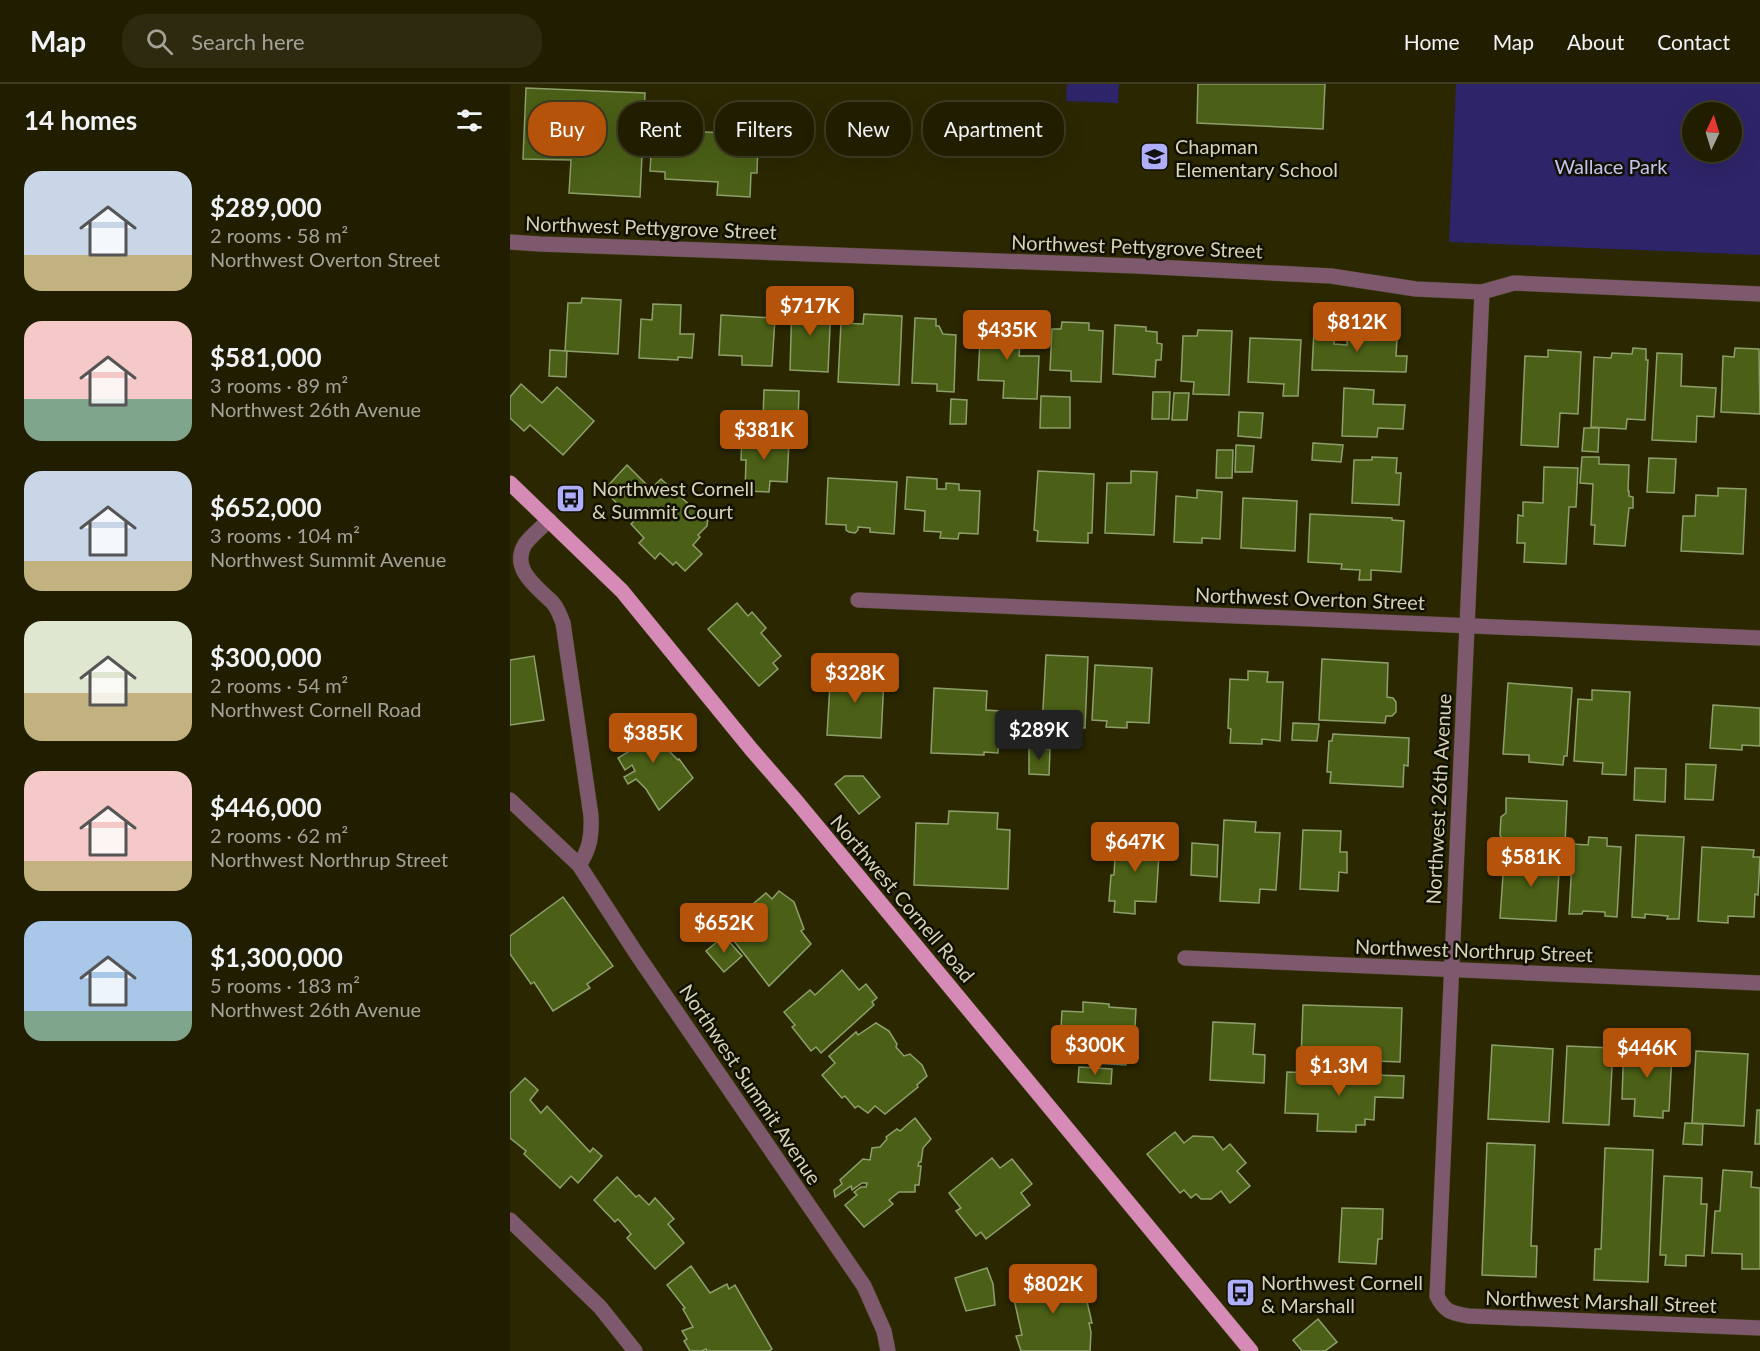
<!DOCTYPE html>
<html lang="en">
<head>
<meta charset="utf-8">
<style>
	:root { --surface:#201d00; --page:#2d2a0f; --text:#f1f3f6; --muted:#a2a299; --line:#3d3b22; --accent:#b45309 }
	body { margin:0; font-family:Lato,sans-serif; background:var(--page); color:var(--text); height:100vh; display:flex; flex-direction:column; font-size:22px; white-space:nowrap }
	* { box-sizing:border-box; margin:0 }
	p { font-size:20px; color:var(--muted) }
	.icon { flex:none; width:33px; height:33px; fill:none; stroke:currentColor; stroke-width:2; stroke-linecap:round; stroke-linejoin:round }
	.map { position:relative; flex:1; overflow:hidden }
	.side { display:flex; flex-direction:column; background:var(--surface); width:510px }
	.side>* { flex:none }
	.banner { position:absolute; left:18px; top:18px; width:570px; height:54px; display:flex; gap:12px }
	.needle { width:39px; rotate:4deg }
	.controls { position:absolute; left:1172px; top:18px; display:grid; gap:12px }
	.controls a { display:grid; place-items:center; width:60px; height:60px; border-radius:50%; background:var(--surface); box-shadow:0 6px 24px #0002,0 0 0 2px var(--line); font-size:30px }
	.price { position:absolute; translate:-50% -51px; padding:0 14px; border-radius:6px; background:var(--accent); color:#fff; font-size:20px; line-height:39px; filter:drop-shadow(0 2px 3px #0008) }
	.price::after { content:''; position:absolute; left:50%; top:36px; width:18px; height:14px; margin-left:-9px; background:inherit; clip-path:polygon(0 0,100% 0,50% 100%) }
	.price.current { background:#222; color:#fff }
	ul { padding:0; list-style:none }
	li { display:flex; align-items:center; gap:18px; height:150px; padding:0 24px }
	li span { display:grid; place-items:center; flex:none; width:168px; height:120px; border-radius:18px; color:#555 }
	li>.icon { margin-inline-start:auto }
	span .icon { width:72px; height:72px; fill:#fffc; stroke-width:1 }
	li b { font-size:26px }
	h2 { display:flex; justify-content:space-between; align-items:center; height:72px; padding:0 24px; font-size:26px }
	.chip { padding:0 21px; border-radius:24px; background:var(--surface); box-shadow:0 6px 24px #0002,0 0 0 2px var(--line); font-size:21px; line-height:54px }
	.chip.current { background:var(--accent); color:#fff }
	header { display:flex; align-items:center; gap:36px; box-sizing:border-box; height:84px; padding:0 30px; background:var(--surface); border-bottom:2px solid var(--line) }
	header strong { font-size:28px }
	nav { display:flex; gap:33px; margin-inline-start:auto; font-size:21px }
	.search { width:420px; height:54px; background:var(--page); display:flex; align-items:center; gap:15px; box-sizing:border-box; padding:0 21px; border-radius:24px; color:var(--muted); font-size:22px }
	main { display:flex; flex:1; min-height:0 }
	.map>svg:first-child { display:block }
</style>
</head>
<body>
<header>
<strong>Map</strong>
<div class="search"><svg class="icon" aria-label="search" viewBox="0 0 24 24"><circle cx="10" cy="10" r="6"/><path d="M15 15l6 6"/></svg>Search here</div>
<nav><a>Home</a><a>Map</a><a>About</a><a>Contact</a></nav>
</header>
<main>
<section class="side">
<h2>14 homes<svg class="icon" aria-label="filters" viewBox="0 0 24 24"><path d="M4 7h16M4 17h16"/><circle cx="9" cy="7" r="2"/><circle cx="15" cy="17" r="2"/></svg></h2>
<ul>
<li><span style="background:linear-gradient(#c9d6e8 70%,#c2b280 0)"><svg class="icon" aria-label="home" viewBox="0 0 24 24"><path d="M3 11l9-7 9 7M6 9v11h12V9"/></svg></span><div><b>$289,000</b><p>2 rooms · 58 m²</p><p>Northwest Overton Street</p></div></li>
<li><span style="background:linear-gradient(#f6c9c9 65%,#7fa58c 0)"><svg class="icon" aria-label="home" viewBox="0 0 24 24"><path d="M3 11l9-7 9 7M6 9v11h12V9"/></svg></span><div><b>$581,000</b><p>3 rooms · 89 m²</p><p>Northwest 26th Avenue</p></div></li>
<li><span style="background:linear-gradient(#c9d6e8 75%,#c2b280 0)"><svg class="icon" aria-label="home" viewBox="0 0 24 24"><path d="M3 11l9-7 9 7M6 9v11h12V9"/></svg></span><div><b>$652,000</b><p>3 rooms · 104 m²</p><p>Northwest Summit Avenue</p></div></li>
<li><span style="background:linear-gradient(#dfe7d0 60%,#c2b280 0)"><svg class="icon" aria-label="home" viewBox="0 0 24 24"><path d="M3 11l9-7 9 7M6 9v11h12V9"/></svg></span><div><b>$300,000</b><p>2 rooms · 54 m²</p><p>Northwest Cornell Road</p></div></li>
<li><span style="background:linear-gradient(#f6c9c9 75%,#c2b280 0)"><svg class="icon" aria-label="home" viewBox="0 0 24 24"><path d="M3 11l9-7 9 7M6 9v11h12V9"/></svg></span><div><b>$446,000</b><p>2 rooms · 62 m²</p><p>Northwest Northrup Street</p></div></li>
<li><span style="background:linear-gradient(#a9c7e8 75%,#7fa58c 0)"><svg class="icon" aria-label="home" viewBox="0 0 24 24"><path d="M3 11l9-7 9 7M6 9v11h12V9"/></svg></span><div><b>$1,300,000</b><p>5 rooms · 183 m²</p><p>Northwest 26th Avenue</p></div></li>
</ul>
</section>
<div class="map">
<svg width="1250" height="1267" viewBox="0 0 1250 1267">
	<rect width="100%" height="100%" fill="#2b2700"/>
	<g fill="#2e2469" fill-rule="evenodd">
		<polygon points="557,0 609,0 608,19 556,17"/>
		<path d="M 946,0 L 1250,0 L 1250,171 L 939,158 ZM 1182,28 L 1221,28 L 1221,68 L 1182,68 Z"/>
	</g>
	<g fill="#4b6016" stroke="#8da06c" stroke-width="1.5">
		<polygon points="688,0 815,0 813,45 687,39"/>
		<polygon points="16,4 135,9 130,113 59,109 61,76 13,75"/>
		<polygon points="153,46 237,50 236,60 248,61 247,89 241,89 240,113 207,111 208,98 155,95 155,88 140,87 142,54 152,55"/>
		<polygon points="72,214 111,216 108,270 55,267 58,219 71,219"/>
		<polygon points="282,219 321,221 318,288 280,286"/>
		<polygon points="143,220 171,221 170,250 184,250 182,274 168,273 168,276 129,274 131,235 142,236"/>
		<polygon points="354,230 392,232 389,301 328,298 331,239 353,240"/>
		<polygon points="211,231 265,234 262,282 232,281 232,272 209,271"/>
		<polygon points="405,234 426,235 426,242 429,242 433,250 446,251 444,308 427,307 427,300 402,299"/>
		<polygon points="471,236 497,237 497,243 511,244 509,272 529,272 527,315 493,314 494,297 468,296"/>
		<polygon points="552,238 579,239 579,246 593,247 591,298 561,297 561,287 540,286 542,245 551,245"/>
		<polygon points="605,241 636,243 636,247 647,248 647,259 652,260 651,276 646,276 645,293 603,290"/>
		<polygon points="688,246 722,247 719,311 683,310 684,298 671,297 673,252 687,252"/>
		<polygon points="804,246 825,247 824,260 837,261 838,246 865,248 865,253 887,254 886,272 897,272 896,288 802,286"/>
		<polygon points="740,254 791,256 788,312 773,312 774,300 738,298"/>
		<polygon points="1123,264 1136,265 1136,276 1138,276 1135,336 1117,335 1116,345 1081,343 1084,273 1101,274 1102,269 1122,270"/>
		<polygon points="1225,264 1249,265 1250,330 1211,328 1213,272 1224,273"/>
		<polygon points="40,266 57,267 56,293 39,292"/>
		<polygon points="1038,266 1071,268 1068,330 1050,329 1048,363 1011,361 1015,272 1038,273"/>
		<polygon points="1147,269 1172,270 1171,302 1206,304 1204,333 1187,332 1186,358 1142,356"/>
		<polygon points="11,300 32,319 47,303 84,337 53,371 20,341 14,347 0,334 0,313"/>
		<polygon points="834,304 864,306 863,320 895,321 893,345 868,344 867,353 832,352"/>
		<polygon points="254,306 289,307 288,337 253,335"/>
		<polygon points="643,308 660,308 659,335 642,335"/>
		<polygon points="664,309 679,309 677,336 662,336"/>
		<polygon points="531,312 560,313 560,344 530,344"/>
		<polygon points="441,315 457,316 456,340 440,340"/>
		<polygon points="729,328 753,329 751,354 728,352"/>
		<polygon points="1074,344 1089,344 1088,368 1072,367"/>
		<polygon points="250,348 267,348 267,358 279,358 277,398 260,397 259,408 235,407 236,376 231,376 232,350 249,351"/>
		<polygon points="803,359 833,361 831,378 802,376"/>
		<polygon points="726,361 744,362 742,388 725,388"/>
		<polygon points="707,366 723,366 722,394 706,394"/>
		<polygon points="862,373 887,374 886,389 891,389 889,421 842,419 844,376 862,376"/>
		<polygon points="1072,373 1089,373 1089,380 1119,381 1118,407 1119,407 1119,412 1123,413 1123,424 1119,424 1115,462 1084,460 1085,441 1081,441 1083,400 1070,399"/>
		<polygon points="1139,374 1166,375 1164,409 1137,408"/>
		<polygon points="117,381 141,405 151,395 184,425 189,426 198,434 197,442 188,451 190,453 183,461 192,470 175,487 166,478 163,481 150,469 145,475 129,459 134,454 121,440 124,437 94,406"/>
		<polygon points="1034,383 1068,384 1066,423 1059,423 1056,480 1014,478 1015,459 1007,459 1008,431 1013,432 1013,418 1033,419"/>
		<polygon points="528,387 584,390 582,449 578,449 578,459 527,457 528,447 524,446"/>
		<polygon points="621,387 647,388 644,451 595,449 597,399 621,399"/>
		<polygon points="397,393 427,395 427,405 436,405 436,399 449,400 449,406 470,407 468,450 449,449 448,455 430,454 431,448 414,447 415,427 395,425"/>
		<polygon points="318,394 387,398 384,450 360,448 360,444 348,443 348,446 345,449 339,448 336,446 336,441 316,440"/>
		<polygon points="1208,404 1236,405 1233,470 1171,467 1173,432 1185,432 1186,411 1208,412"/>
		<polygon points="687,406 712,408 710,455 692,454 692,459 664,458 666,412 687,414"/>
		<polygon points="733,414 787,417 785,467 731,464"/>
		<polygon points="800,430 882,434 882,436 894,437 891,488 861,486 861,496 849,496 850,486 831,485 832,480 798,478"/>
		<polygon points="227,519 238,532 242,528 256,544 251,549 271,572 263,579 268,585 249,602 198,545"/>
		<polygon points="536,571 578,573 575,644 532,642"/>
		<polygon points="24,572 34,636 0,641 0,576"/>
		<polygon points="812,575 878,579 877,613 883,614 886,618 886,628 882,632 876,632 875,639 809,636"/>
		<polygon points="585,581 642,584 639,639 617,638 617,644 596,643 597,637 582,636"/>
		<polygon points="321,583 354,584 353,594 374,595 371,654 317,651"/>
		<polygon points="738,587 758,588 757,598 773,598 770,657 752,655 752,660 720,659 721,645 718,644 720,595 738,596"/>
		<polygon points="998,599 1062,604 1057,672 1054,672 1053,681 1019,678 1019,671 993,670"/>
		<polygon points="424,604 477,607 476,626 490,627 488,669 474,668 474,671 421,669"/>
		<polygon points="1082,606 1120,608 1116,691 1092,690 1093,679 1064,677 1068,615 1082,616"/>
		<polygon points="1203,621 1250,624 1250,662 1232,661 1232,666 1200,664"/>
		<polygon points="132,635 142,649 146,646 155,657 155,661 161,666 159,667 168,676 169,675 183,694 149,726 136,705 126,695 118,700 114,693 125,687 122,681 115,686 108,674 118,668 107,657 119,643"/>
		<polygon points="783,639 809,640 807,657 782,656"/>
		<polygon points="823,650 899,654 898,682 894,681 893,703 820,699 821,688 817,688 819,657 822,657"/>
		<polygon points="519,664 540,665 539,691 519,690"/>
		<polygon points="1176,680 1206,681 1203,716 1175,715"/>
		<polygon points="1125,684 1156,685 1155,718 1124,716"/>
		<polygon points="335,692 353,692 370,713 349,730 325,700"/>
		<polygon points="996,714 1057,717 1055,761 995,758 990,751 991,733 996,729"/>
		<polygon points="439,727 488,729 487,745 500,746 498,805 404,801 406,739 438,740"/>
		<polygon points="714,736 746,738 745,748 770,749 766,806 750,805 749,819 710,817"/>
		<polygon points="793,746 831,747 830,768 837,768 837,789 829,788 828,807 790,805"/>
		<polygon points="1126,751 1174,753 1169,835 1157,835 1158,832 1135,830 1135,834 1122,833"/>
		<polygon points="606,753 650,755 646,818 625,817 625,830 604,828 605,817 599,817 601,791 604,791"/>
		<polygon points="1079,753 1097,754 1097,762 1111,763 1107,833 1095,832 1095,828 1073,827 1072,830 1059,830 1063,760 1078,761"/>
		<polygon points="682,759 708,761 707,793 681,791"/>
		<polygon points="1192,763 1244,766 1243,773 1250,773 1248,811 1245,810 1244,833 1218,832 1218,839 1188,837"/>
		<polygon points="1002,770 1050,772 1046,837 990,834 994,777 1002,777"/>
		<polygon points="269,807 284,818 294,845 291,847 301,860 259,902 214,844 256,809 262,815"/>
		<polygon points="53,813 103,882 77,900 80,904 43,927 24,898 21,900 0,870 0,852"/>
		<polygon points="214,852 232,872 214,888 196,867"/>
		<polygon points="332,886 349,906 356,900 367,914 362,918 364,921 311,969 306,963 301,967 282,943 285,941 274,928 300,906 305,911"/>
		<polygon points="573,918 599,920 599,923 626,925 623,975 617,975 616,981 549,977 552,927 573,928"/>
		<polygon points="793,921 892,924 890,978 791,974"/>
		<polygon points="703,938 745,940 743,970 755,971 754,999 700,996"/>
		<polygon points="366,939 379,947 387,960 386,963 394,972 400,970 412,981 417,992 407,1001 408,1003 375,1030 365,1022 358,1029 348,1022 345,1024 335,1012 332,1014 312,991 325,979 319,972 346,948 348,951"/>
		<polygon points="1114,956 1140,957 1139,969 1162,970 1159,1027 1153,1027 1153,1034 1124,1032 1125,1015 1112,1015"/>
		<polygon points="982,961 1043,965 1039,1038 978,1035"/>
		<polygon points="1057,962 1103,964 1099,1041 1053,1039"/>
		<polygon points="1186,967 1238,970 1234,1042 1182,1039"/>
		<polygon points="569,983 602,985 601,1000 568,998"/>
		<polygon points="815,986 836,987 836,990 894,992 893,1014 865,1013 864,1036 855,1035 855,1041 846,1041 846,1048 807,1047 808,1030 775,1029 777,988 815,989"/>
		<polygon points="15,994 28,1006 20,1016 31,1029 37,1022 80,1068 83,1064 92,1072 68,1099 61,1092 50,1104 14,1070 16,1067 0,1054 0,1009"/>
		<polygon points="1247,1026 1250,1026 1250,1060 1245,1060"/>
		<polygon points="405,1034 421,1055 413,1064 411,1078 409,1078 408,1082 411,1082 409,1101 405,1101 405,1108 389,1108 379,1116 383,1120 354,1143 335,1121 347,1111 344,1108 351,1103 356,1103 357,1099 352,1099 342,1106 341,1102 325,1113 324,1106 332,1100 330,1096 353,1075 360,1076 362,1064 370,1063 377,1055 376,1053 387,1045 390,1047"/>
		<polygon points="1175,1039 1193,1040 1192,1061 1173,1060"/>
		<polygon points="665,1048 674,1059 683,1052 703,1053 713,1066 720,1060 736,1079 727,1087 740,1102 720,1119 711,1107 701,1115 691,1115 686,1110 681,1114 674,1106 670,1109 637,1070"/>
		<polygon points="977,1059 1025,1061 1021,1162 1027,1162 1026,1193 972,1191"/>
		<polygon points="1095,1064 1143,1066 1138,1198 1084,1196 1085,1165 1091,1165"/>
		<polygon points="482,1074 490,1084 502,1075 522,1100 511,1109 520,1121 476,1155 471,1148 466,1152 446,1127 451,1124 439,1109"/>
		<polygon points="1213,1086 1242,1088 1241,1103 1250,1104 1250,1185 1232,1185 1232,1170 1202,1169 1205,1127 1210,1127"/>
		<polygon points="1154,1092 1192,1094 1191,1120 1197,1120 1194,1172 1176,1171 1176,1182 1155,1181 1156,1171 1150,1171"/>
		<polygon points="107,1093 126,1113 129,1111 139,1121 145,1114 164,1135 158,1140 174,1159 145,1185 117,1154 121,1150 108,1135 105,1138 84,1116"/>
		<polygon points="832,1124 873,1125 872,1155 868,1155 866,1180 829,1178"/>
		<polygon points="181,1182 200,1209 217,1200 219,1205 225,1201 262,1265 259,1267 197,1267 196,1265 192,1267 180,1267 174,1257 177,1255 172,1247 183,1243 173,1225 175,1224 157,1201"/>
		<polygon points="477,1184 483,1200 485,1221 456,1227 445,1194"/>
		<polygon points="561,1188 564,1188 572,1210 575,1209 582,1239 579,1239 581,1248 580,1267 511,1267 506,1252 512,1251 501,1202"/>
		<polygon points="808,1235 827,1258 815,1267 792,1267 783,1256"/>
	</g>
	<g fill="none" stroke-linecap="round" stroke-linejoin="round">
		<defs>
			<g id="minor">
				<polyline points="0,158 30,160 626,182 821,192 906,205 972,208 1004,199 1250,210"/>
				<path d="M 972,208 L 927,1212 C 935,1228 941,1229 958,1232 L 1250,1244"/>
				<path d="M 39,436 C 31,444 22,451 15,460 C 0,485 27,503 42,518 C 48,524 50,532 53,539 L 81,732 C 82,751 80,765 69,781"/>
				<polyline points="348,516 1250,554"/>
				<polyline points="0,716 69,781 126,869 354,1202 374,1247 378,1267"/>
				<polyline points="675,874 1250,899"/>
				<polyline points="0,1136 90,1223 125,1267"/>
			</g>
			<polyline id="major" points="0,399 112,507 241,665 287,718 741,1267"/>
		</defs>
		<use href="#minor" stroke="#46431d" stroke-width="16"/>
		<use href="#major" stroke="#46431d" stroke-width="16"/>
		<use href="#minor" stroke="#7e596e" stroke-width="15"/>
		<use href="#major" stroke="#d68bb6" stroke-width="15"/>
	</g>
	<defs>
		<symbol id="school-square" viewBox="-11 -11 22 22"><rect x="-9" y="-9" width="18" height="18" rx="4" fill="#afaefa" stroke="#121000"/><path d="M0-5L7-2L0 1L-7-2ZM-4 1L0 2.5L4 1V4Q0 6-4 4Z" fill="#111"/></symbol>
		<symbol id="bus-square" viewBox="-11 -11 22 22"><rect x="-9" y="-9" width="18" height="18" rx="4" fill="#afaefa" stroke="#121000"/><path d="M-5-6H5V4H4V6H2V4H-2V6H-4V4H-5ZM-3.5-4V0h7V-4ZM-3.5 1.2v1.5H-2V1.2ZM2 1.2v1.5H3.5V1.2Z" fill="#111"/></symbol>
	</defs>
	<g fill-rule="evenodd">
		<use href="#school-square" x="628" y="56" width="33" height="33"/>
		<use href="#bus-square" x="44" y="398" width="33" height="33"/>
		<use href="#bus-square" x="714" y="1192" width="33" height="33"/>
	</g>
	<g text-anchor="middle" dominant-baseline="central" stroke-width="5" stroke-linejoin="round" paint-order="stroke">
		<g font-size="20" fill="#d4d3b7" stroke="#121000" text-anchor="start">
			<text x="665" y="62">Chapman<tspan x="665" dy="23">Elementary School</tspan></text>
			<text x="82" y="404">Northwest Cornell<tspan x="82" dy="23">&amp; Summit Court</tspan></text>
			<text x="751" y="1198">Northwest Cornell<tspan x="751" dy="23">&amp; Marshall</tspan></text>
		</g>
		<g font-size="20" fill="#c2c3f0" stroke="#121000">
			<text x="1101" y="82">Wallace Park</text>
		</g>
		<g font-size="20" fill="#d4d3b7" stroke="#121000">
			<text transform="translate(141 143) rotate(2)">Northwest Pettygrove Street</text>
			<text transform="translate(627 162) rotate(2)">Northwest Pettygrove Street</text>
			<text transform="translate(800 514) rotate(2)">Northwest Overton Street</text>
			<text transform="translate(928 715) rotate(-87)">Northwest 26th Avenue</text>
			<text transform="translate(393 814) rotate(50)">Northwest Cornell Road</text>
			<text transform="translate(964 866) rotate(2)">Northwest Northrup Street</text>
			<text transform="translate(241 1000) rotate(56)">Northwest Summit Avenue</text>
			<text transform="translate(1091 1217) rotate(2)">Northwest Marshall Street</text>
		</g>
	</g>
</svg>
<div class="controls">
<a><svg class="needle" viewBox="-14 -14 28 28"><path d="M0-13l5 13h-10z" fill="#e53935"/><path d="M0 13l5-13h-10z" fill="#a2a299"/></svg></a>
</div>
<b class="price" style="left:300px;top:253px">$717K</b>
<b class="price" style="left:847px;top:269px">$812K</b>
<b class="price" style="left:497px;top:277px">$435K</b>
<b class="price" style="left:254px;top:377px">$381K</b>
<b class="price" style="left:345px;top:620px">$328K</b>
<b class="price current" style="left:529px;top:677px">$289K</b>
<b class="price" style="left:143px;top:680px">$385K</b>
<b class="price" style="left:625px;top:789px">$647K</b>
<b class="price" style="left:1021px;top:804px">$581K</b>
<b class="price" style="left:214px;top:870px">$652K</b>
<b class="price" style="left:585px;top:992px">$300K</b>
<b class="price" style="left:1137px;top:995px">$446K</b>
<b class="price" style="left:829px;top:1013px">$1.3M</b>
<b class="price" style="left:543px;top:1231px">$802K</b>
<div class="banner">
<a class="chip current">Buy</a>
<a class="chip">Rent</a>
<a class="chip">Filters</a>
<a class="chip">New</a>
<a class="chip">Apartment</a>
</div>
</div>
</main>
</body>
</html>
